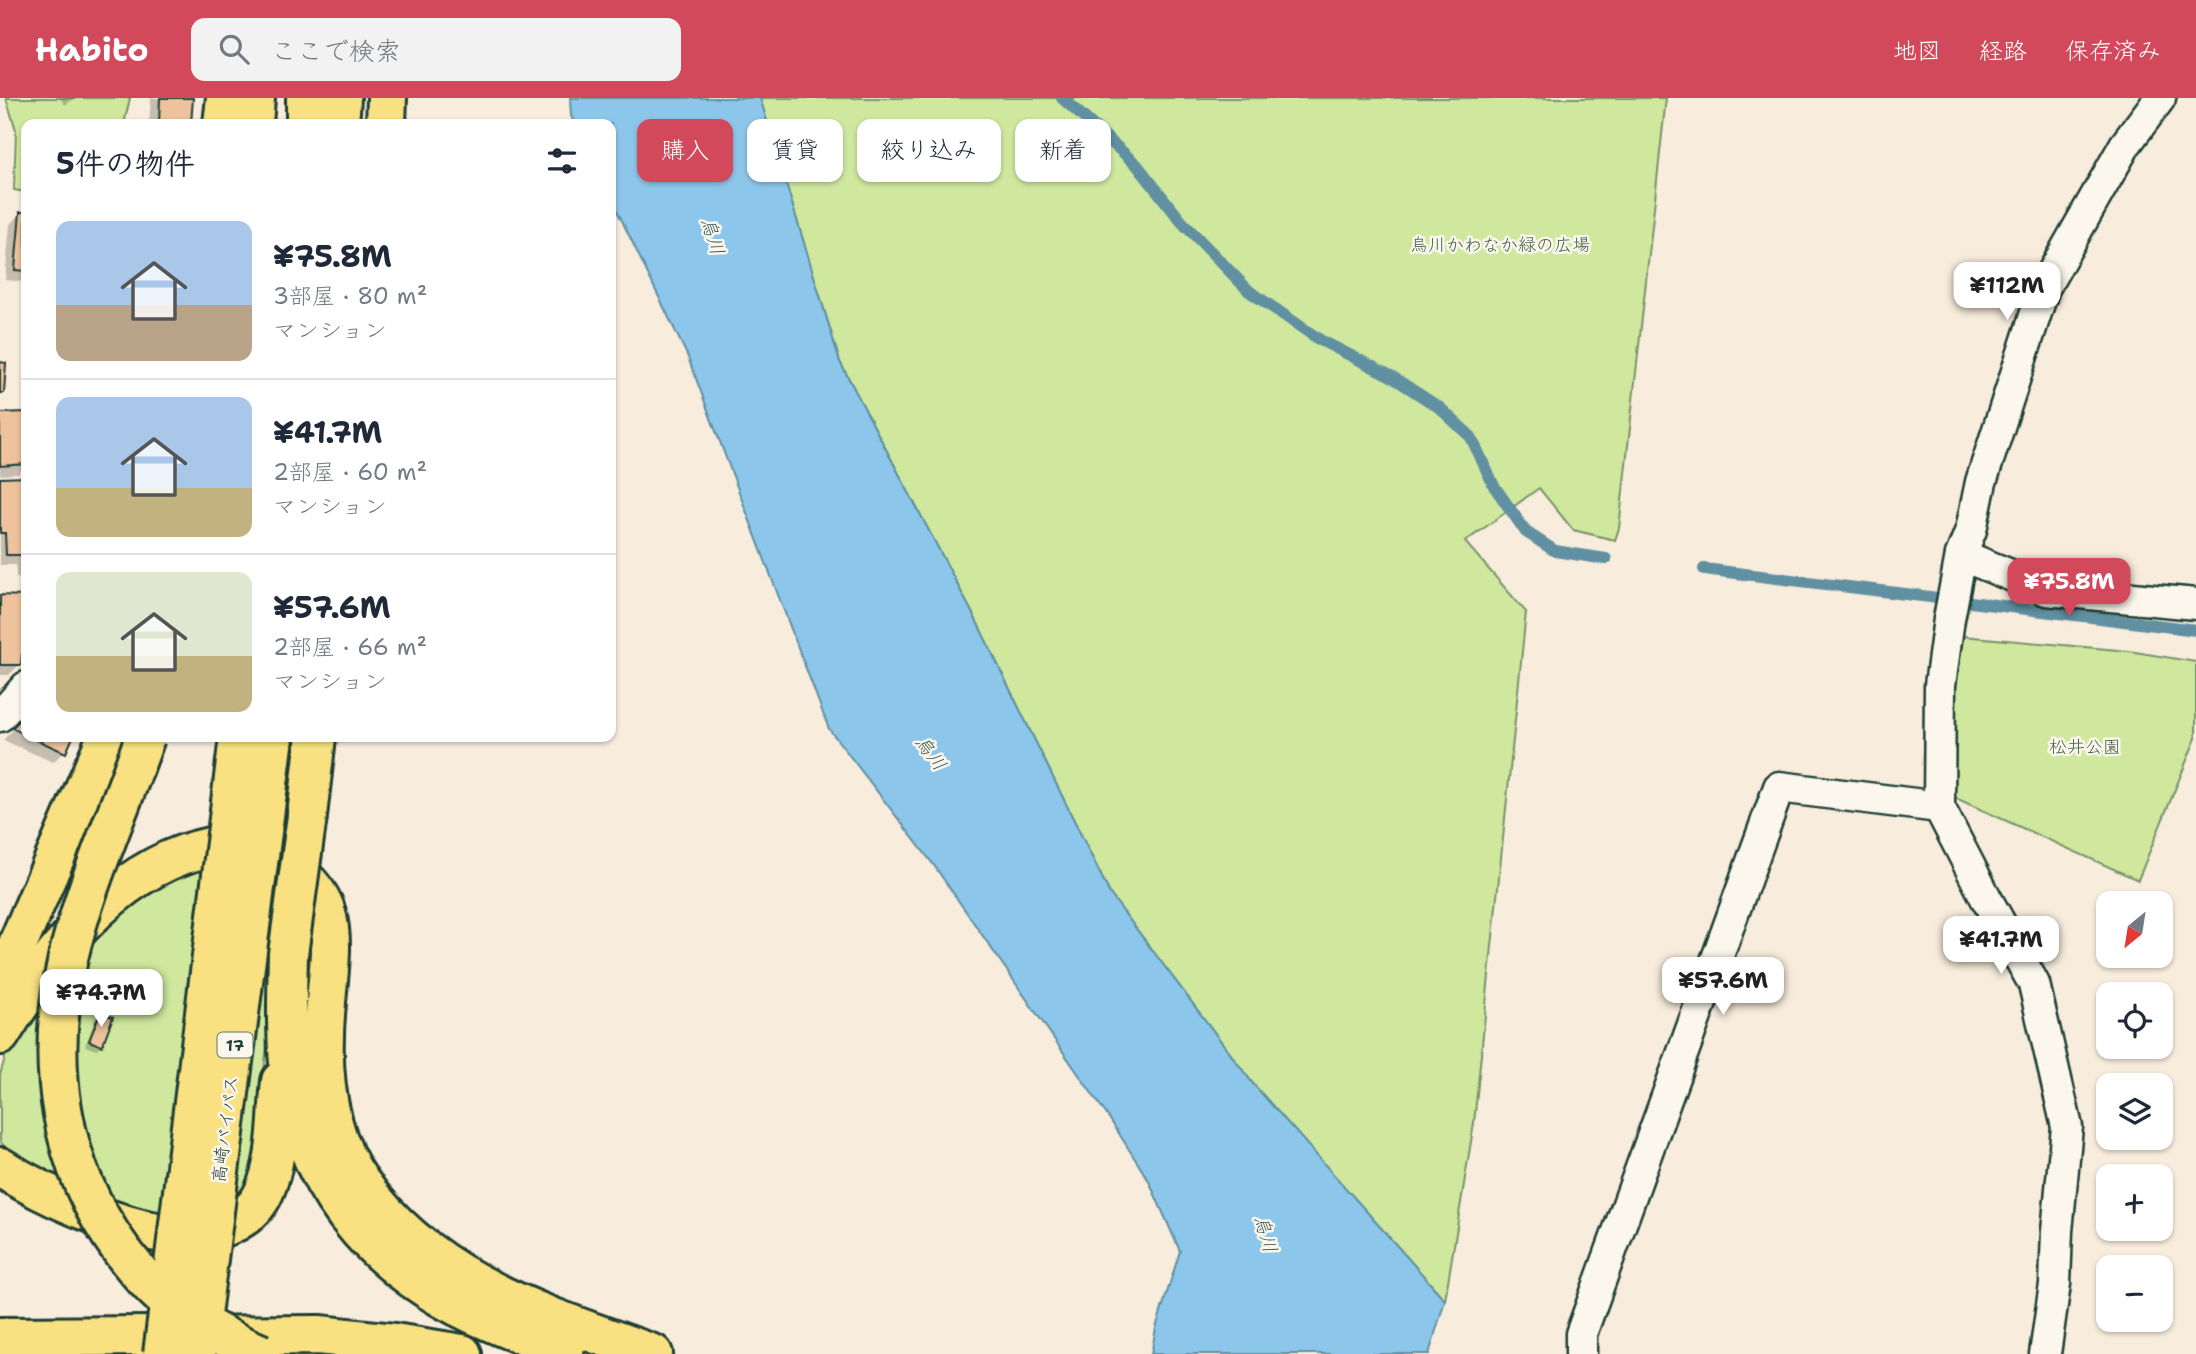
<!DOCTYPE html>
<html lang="ja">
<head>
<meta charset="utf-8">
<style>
	:root { --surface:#fff; --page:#f2f2f3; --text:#1f2937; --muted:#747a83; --line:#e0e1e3; --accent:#d1495b }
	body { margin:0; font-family:"Shantell Sans","Klee One",sans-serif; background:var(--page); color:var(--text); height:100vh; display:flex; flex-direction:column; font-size:26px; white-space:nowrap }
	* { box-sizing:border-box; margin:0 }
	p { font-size:23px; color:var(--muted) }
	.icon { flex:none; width:38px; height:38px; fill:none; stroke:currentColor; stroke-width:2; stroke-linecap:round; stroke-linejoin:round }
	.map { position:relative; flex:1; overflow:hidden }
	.details { position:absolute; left:21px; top:21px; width:595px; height:623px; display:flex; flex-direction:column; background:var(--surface); border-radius:14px; box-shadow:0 2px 5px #0004 }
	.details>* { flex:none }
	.top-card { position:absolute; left:637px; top:21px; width:665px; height:63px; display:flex; gap:14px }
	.needle { width:46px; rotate:210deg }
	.tools { position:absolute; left:2096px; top:793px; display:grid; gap:14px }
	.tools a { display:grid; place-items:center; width:77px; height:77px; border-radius:14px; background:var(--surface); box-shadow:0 2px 5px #0004; font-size:35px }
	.price { position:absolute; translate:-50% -60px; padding:0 16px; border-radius:14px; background:#fff; color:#222; font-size:23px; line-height:46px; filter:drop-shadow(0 2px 4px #0008) }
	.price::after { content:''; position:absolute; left:50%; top:42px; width:21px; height:16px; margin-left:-10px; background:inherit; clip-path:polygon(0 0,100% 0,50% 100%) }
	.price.active { background:var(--accent); color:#fff }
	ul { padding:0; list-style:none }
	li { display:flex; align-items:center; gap:21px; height:175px; padding:0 35px }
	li+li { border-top:2px solid var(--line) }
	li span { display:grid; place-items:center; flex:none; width:196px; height:140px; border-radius:14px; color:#555 }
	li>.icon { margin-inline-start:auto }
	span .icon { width:84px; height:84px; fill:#fffc; stroke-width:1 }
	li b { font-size:30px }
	h2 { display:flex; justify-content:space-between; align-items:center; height:84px; padding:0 35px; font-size:30px }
	.pill { padding:0 24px; border-radius:14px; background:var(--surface); box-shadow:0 2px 5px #0004; font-size:24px; line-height:63px }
	.pill.active { background:var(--accent); color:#fff }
	header { display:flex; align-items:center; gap:42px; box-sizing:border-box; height:98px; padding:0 35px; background:var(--accent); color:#fff }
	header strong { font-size:33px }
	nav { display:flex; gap:38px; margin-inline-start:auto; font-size:24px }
	.search { width:490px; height:63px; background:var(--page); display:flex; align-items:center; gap:18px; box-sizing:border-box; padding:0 24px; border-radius:14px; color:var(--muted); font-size:26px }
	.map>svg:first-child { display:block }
</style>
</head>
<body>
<header>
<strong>Habito</strong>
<div class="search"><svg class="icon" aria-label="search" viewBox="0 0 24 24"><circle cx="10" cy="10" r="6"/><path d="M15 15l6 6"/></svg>ここで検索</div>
<nav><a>地図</a><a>経路</a><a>保存済み</a></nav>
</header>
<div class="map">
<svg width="2196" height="1256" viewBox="0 0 2196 1256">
	<rect width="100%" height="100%" fill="#f8ecdc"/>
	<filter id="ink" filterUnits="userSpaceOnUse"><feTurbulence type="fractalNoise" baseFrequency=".0143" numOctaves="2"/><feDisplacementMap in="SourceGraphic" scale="14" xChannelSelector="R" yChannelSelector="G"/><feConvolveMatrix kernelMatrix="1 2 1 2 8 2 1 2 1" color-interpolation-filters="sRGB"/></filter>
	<g filter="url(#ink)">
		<g fill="#cfe89e" stroke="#779269" stroke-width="2">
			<polygon points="6,0 130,0 124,26 26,26 26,94 14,92 16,32"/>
			<polygon points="760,0 1666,0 1619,430 1615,442 1573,432 1539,390 1465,444 1526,514 1474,1025 1445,1202 1254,987 1110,796 976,522 840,264"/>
			<polygon points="1962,538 2129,553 2196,564 2196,640 2138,782 1951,698 1950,589"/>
			<polygon points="203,764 271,775 277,858 253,1071 242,1091 232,1101 165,1117 135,1110 76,1091 11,1057 0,1043 0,977 9,946 115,813"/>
		</g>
		<polygon fill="#8cc7eb" stroke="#6090a2" stroke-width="2" points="570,0 760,0 840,264 976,522 1110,796 1254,987 1445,1202 1429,1256 1151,1256 1156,1230 1180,1153 1149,1083 1111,1023 933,766 829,631 687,257 611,100 611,26 575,26 571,18"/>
		<g fill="#0003">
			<polygon points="60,0 76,0 65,7"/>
			<polygon points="151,0 191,0 190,26 149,26"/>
			<polygon points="21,116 26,116 26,184 5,182 10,126"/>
			<polygon points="25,316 26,368 18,376 0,377 0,317"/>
			<polygon points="0,381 26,381 26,479 16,479 16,467 0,467"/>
			<polygon points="23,493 26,493 26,566 20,566 9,577 0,577 0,499 17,499"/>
			<polygon points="26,618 26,639 71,639 64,654 53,664 3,642"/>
			<polygon points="100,917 101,947 96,952 85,948 95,922"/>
		</g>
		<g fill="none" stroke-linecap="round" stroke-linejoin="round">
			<g stroke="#6090a2" stroke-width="12">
				<polyline points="1062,0 1137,67 1182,124 1249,193 1320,242 1391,278 1440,310 1471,339 1494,388 1526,434 1555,453 1606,461"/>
				<polyline points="1704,471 2196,532"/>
			</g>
		</g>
		<g fill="#edc29d" stroke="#1f3d34" stroke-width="2">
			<polygon points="160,0 193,0 191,26 159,26"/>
			<polygon points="20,114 26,114 26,173 15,172"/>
			<polygon points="0,264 6,265 4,295 0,295"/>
			<polygon points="26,314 26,366 0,368 0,315"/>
			<polygon points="26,379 26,457 6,457 5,435 0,435 0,380"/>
			<polygon points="23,492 26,492 26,556 22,556 21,567 0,567 0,497 23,498"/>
			<polygon points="26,615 26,637 12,630"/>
			<polygon points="30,639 73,639 66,655"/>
			<polygon points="100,915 113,919 102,948 89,943"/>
		</g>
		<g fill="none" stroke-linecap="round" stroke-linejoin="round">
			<defs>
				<g id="street">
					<polyline points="1961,457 2047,492 2196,506"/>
					<polyline points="0,618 26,589"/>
					<polyline points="1581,1256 1581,1236 1779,689 1939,709"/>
					<polyline points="2045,1256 2055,1186 2057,1133 2067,1029 2034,886 1986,800 1939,709 1940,587 1949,521 1961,457 1971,432 1981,384 2044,190 2125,47 2160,0"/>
				</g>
				<g id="highway">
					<polyline points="223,26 226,0"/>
					<polyline points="253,26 255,0"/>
					<polyline points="306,26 306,0"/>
					<polyline points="339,26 341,0"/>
					<polyline points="386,26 387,0"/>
					<polyline points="307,718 316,639"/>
					<path d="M 288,856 C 287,900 285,945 292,989 C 311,1103 387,1180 489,1223 C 514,1234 539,1244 565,1249"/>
					<polyline points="0,893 20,841 107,639"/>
					<path d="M 0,937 C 45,864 110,775 198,752 C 212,748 241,742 255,747 C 281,757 319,787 326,815 C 334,844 328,876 326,905 C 320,966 324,1033 360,1084 C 432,1185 542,1216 653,1256"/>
					<path d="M 0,1069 C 44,1097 106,1125 157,1134 C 195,1141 247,1132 264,1094 C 279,1060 277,1019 281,983"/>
					<polyline points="0,1239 319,1237 394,1245 462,1256"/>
				</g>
			</defs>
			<use href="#street" stroke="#1f3d34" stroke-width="35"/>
			<use href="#highway" stroke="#1f3d34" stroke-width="44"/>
			<use href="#street" stroke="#fbf7ec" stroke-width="30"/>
			<use href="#highway" stroke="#f9e181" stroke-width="38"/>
			<defs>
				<g id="highway-bridge">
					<path d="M 145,639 C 120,712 86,784 68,860 C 45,964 58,1066 122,1153 C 137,1173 153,1192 173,1207 C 200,1227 231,1243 261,1256"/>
					<polyline points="288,856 307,718"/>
					<polyline points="163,1256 239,639"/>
					<polyline points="196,1256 274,639"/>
				</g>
			</defs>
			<use href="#highway-bridge" stroke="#1f3d34" stroke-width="44" stroke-linecap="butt"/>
			<use href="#highway-bridge" stroke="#f9e181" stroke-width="38"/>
		</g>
	</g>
	<g text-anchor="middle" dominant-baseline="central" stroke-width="5" stroke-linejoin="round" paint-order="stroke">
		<rect fill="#fbf7ec" stroke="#61756b" stroke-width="2" x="217.5" y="934.5" width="35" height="25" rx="5"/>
		<g font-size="16" font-weight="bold" fill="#1f3d34">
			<text x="235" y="947">17</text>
		</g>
		<g font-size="18" fill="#425f49" stroke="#fbf7ec">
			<text x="1500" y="147">烏川かわなか緑の広場</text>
			<text x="2085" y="649">松井公園</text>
		</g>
		<g font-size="18" fill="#1f3d34" stroke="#fbf7ec">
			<text transform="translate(225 1031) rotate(-83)">高崎バイパス</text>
		</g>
		<g font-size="19" font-style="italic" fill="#355959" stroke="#fbf7ec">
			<text transform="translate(713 138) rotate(73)">烏川</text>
			<text transform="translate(931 655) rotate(54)">烏川</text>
			<text transform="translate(1266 1136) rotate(74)">烏川</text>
		</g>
	</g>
</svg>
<div class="tools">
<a><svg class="needle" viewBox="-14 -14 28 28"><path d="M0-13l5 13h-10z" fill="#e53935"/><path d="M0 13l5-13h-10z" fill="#747a83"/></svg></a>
<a><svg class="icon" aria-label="locate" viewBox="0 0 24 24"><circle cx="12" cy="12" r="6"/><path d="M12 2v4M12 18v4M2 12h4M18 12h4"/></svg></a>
<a><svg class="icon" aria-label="layers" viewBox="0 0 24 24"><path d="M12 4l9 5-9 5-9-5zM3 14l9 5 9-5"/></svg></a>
<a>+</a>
<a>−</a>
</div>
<b class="price" style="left:2007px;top:224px">¥112M</b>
<b class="price active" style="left:2069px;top:520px">¥75.8M</b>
<b class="price" style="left:2001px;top:878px">¥41.7M</b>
<b class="price" style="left:1723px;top:919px">¥57.6M</b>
<b class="price" style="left:101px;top:931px">¥74.7M</b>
<div class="top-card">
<a class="pill active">購入</a>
<a class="pill">賃貸</a>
<a class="pill">絞り込み</a>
<a class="pill">新着</a>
</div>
<section class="details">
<h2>5件の物件<svg class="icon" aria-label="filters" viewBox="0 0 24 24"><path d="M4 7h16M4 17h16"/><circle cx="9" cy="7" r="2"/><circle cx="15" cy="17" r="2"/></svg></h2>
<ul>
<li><span style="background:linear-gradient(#a9c7e8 60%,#b9a48a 0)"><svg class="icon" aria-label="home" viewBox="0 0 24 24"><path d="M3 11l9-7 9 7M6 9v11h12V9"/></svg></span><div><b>¥75.8M</b><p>3部屋 · 80 m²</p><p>マンション</p></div></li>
<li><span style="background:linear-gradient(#a9c7e8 65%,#c2b280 0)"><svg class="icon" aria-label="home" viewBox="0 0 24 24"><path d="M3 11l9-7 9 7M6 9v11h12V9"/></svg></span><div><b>¥41.7M</b><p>2部屋 · 60 m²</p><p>マンション</p></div></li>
<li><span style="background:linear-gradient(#dfe7d0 60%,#c2b280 0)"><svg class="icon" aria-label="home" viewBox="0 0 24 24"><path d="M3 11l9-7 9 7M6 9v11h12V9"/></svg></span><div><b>¥57.6M</b><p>2部屋 · 66 m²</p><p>マンション</p></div></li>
</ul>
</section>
</div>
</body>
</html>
